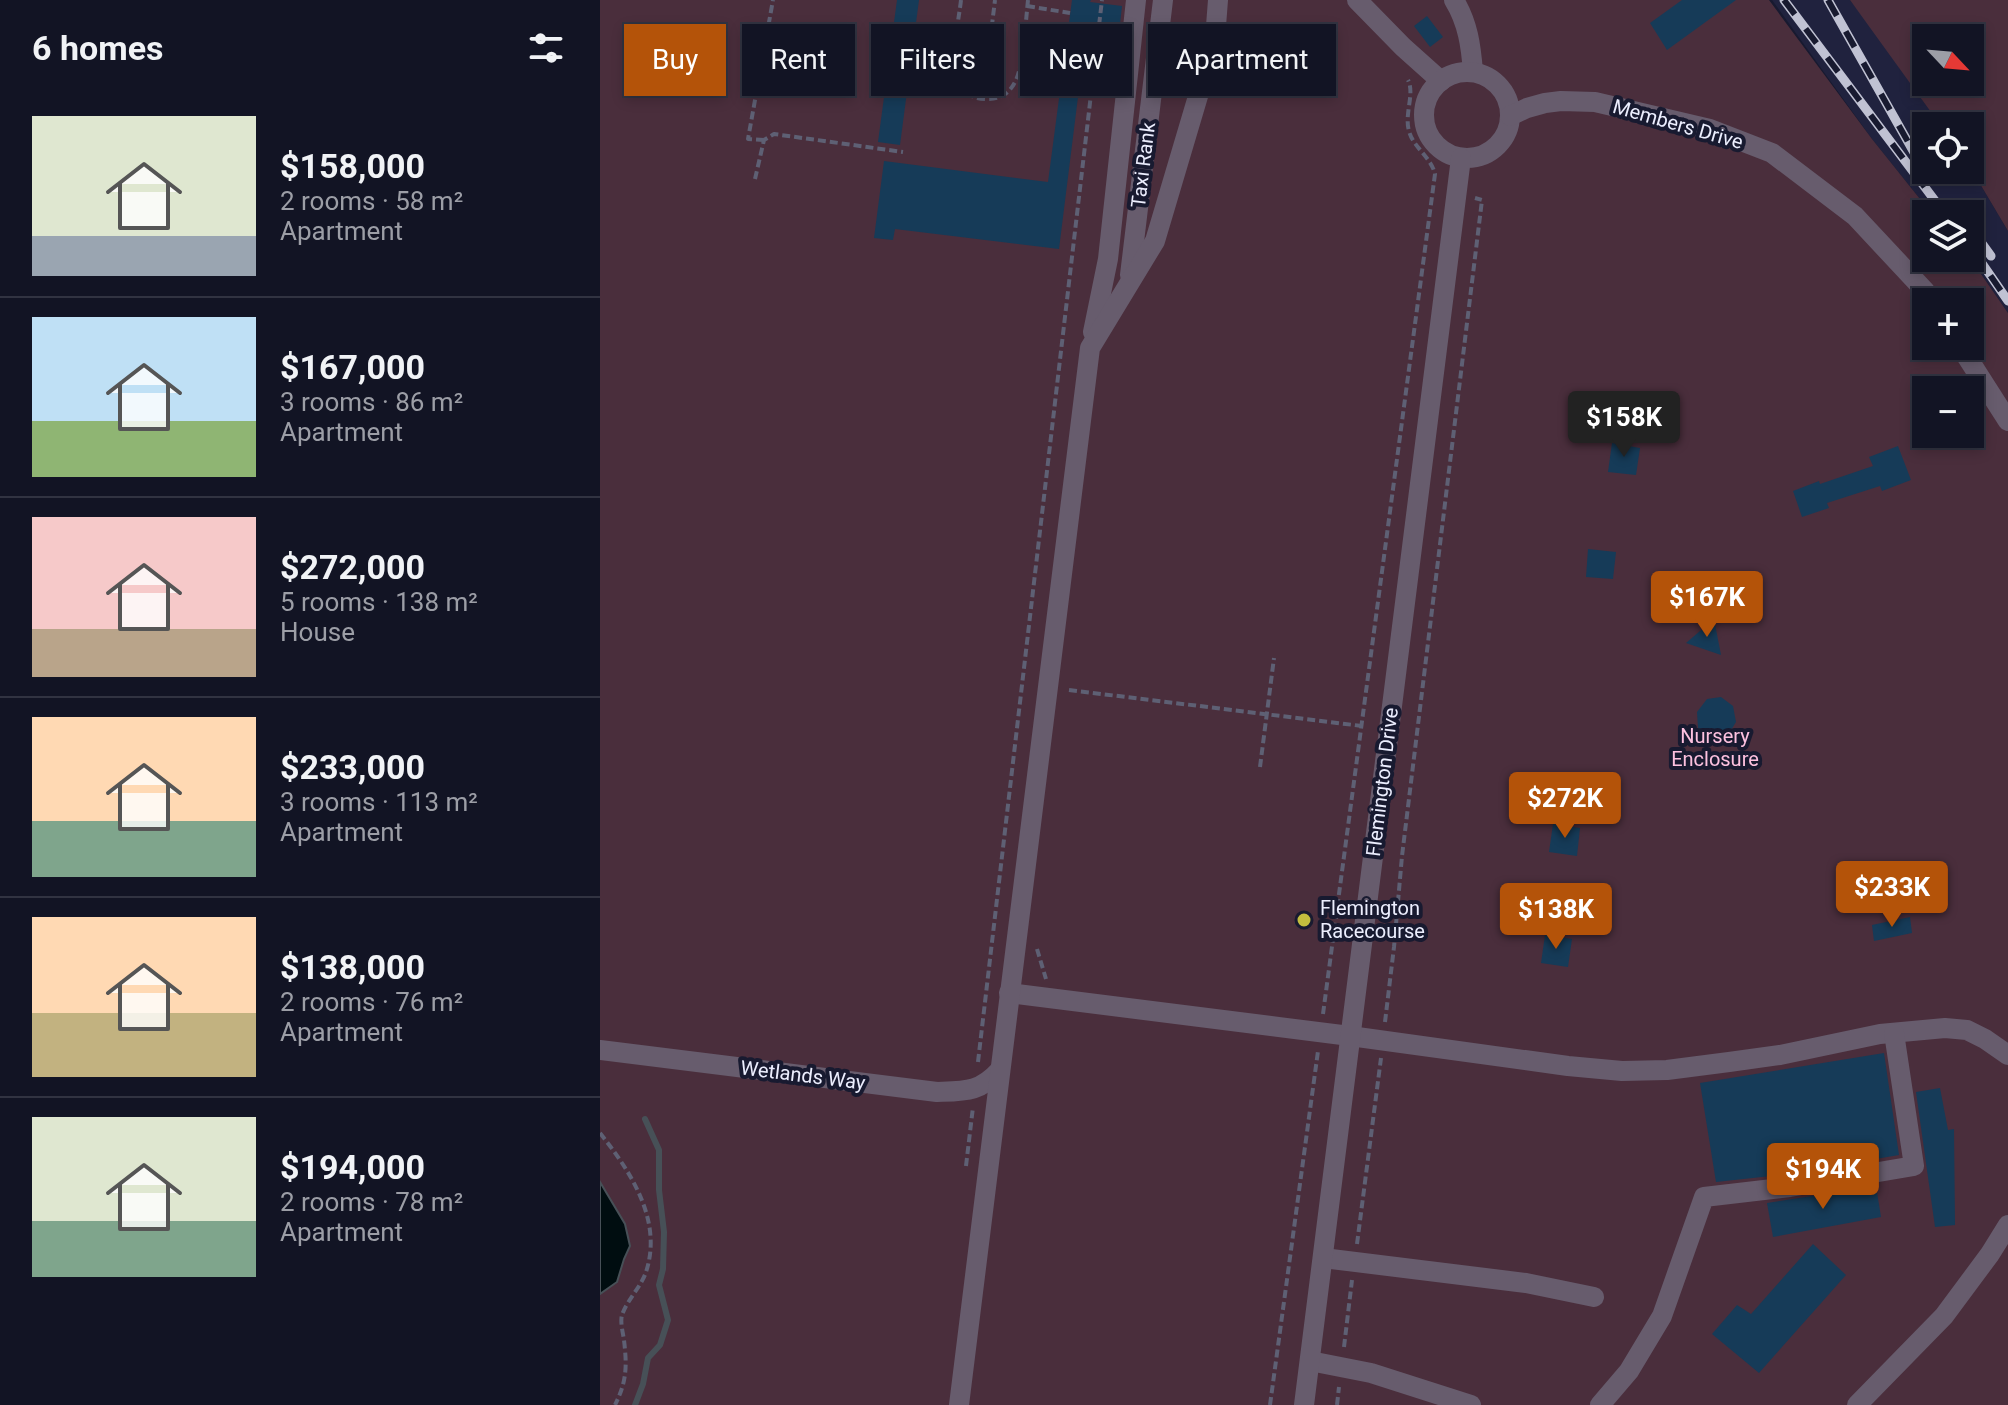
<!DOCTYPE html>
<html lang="en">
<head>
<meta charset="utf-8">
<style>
	:root { --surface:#121424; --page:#1b1d2c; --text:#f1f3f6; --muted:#9c9ea6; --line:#313341; --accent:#b45309 }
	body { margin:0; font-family:Roboto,sans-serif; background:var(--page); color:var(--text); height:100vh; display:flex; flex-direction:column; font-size:30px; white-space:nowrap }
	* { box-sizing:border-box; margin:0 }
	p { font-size:26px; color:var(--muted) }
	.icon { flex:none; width:44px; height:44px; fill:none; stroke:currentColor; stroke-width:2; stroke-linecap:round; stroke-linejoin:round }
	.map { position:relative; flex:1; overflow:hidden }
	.details { display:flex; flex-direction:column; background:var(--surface); width:600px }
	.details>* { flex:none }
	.hud { position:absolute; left:24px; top:24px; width:760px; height:72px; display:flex; gap:16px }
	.needle { width:52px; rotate:116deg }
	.fabs { position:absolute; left:1312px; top:24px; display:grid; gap:16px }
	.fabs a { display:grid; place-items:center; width:72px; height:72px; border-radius:0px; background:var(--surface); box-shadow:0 4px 12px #0003,0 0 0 2px var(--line); font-size:40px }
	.price { position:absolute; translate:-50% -68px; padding:0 18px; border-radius:8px; background:var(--accent); color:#fff; font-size:26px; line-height:52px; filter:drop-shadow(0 2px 4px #0008) }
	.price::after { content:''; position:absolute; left:50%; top:48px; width:24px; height:18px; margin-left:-12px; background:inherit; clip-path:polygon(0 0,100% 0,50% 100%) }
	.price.selected { background:#222; color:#fff }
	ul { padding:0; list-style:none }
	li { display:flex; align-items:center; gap:24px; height:200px; padding:0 32px }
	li+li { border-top:2px solid var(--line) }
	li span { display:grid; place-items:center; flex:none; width:224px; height:160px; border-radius:0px; color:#555 }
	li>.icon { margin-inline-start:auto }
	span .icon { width:96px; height:96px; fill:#fffc; stroke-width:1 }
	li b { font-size:34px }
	h2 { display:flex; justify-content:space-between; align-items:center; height:96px; padding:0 32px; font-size:34px }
	.chip { padding:0 28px; border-radius:0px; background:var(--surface); box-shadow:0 4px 12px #0003,0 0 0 2px var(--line); font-size:28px; line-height:72px }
	.chip.selected { background:var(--accent); color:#fff }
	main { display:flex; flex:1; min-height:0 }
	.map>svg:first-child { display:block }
</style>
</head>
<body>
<main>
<section class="details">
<h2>6 homes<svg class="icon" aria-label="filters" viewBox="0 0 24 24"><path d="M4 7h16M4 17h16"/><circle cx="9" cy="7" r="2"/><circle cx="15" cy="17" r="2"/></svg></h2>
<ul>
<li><span style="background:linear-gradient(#dfe7d0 75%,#9aa5b1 0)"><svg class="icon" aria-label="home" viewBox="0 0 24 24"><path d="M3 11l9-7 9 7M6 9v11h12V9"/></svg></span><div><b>$158,000</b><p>2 rooms · 58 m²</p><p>Apartment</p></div></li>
<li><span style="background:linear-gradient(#bfe0f5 65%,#8fb573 0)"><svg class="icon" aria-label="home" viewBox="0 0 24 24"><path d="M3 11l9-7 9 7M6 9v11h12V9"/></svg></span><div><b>$167,000</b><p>3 rooms · 86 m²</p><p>Apartment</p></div></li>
<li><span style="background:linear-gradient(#f6c9c9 70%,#b9a48a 0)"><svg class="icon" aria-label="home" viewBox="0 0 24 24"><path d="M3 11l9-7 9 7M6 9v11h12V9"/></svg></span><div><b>$272,000</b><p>5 rooms · 138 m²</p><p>House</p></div></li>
<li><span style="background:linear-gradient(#ffd9b3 65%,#7fa58c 0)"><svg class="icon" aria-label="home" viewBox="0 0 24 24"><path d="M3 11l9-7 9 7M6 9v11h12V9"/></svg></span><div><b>$233,000</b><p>3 rooms · 113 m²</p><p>Apartment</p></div></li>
<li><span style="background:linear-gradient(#ffd9b3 60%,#c2b280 0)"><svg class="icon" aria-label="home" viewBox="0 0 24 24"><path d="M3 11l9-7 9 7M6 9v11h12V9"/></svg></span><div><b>$138,000</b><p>2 rooms · 76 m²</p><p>Apartment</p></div></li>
<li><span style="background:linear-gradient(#dfe7d0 65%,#7fa58c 0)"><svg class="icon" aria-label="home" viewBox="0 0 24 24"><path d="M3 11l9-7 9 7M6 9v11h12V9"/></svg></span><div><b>$194,000</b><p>2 rooms · 78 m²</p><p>Apartment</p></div></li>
</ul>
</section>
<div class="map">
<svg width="1408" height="1405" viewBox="0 0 1408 1405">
	<rect width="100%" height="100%" fill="#181a30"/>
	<polygon fill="#20223e" points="1172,0 1250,0 1268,23 1341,126 1326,126 1326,170 1370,170 1370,167 1408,231 1408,313 1370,258 1370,214 1332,214 1272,139"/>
	<g fill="#4a2e3c" fill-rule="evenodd">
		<path d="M 0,0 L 1169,0 L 1272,139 L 1332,214 L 1326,214 L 1326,258 L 1370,258 L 1408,313 L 1408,1405 L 0,1405 ZM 1326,302 L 1370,302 L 1370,346 L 1326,346 ZM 1326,390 L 1370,390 L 1370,434 L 1326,434 Z"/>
		<path d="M 1250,0 L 1408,0 L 1408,231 L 1370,167 L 1370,126 L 1341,126 ZM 1370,38 L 1370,82 L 1326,82 L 1326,38 Z"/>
	</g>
	<polygon fill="#000d10" stroke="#475057" stroke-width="2" points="0,1182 25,1224 30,1246 24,1259 17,1282 0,1294"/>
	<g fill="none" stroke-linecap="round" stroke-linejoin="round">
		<polyline stroke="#475057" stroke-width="6" points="35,1405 43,1384 48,1358 60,1345 68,1320 59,1285 63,1269 64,1232 59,1190 59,1150 45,1119"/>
	</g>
	<g fill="#163b58">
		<polygon points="297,0 319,0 300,145 278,142"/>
		<polygon points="472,0 491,0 490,2 522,6 515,69 482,65 459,249 295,229 293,240 274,238 284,161 448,182"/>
		<polygon points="1082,0 1136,0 1067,50 1050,23"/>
		<polygon points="827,16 843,37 830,47 814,26"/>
		<polygon points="1012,443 1040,448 1036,475 1008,472"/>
		<polygon points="1298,446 1311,480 1282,491 1280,486 1227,503 1229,508 1202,517 1193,491 1219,481 1220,484 1273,466 1269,457"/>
		<polygon points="988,549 1016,552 1013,579 986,577"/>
		<polygon points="1114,619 1121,655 1086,643"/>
		<polygon points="1121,697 1133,706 1136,722 1128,735 1112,738 1098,728 1097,712 1107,699"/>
		<polygon points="953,824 980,828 977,856 949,852"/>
		<polygon points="1310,917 1312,933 1274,941 1272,925"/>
		<polygon points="945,935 972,939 968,967 941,963"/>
		<polygon points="1284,1053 1299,1155 1188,1174 1116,1182 1100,1083"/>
		<polygon points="1340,1088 1348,1130 1354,1129 1355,1225 1335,1227 1316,1092"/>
		<polygon points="1276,1186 1281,1217 1173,1237 1167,1203"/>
		<polygon points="1213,1244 1246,1275 1159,1373 1112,1334 1137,1305 1151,1314"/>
	</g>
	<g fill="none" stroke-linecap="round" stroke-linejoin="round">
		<g stroke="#5e6074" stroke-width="4" stroke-dasharray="8 4" stroke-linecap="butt">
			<path d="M 361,0 C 358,29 339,100 387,99 C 401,99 410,93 416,80 C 423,65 426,19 428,0"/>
			<polyline points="427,6 470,13"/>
			<polyline points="383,99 395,0"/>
			<polyline points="164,140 148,139 173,0"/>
			<polyline points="155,179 164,140 174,134 303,152"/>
			<polyline points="469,690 762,726"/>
			<polyline points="660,767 674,658"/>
			<polyline points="437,949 446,979"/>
			<path d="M 723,1014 L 835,174 C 831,157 813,147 809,131 C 804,114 815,94 808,80"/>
			<polyline points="785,1022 794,947 802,856 882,200 875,198"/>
			<polyline points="378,1062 502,0"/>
			<path d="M 0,1133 C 31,1172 63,1221 46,1272 C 41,1287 27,1300 22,1315 C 20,1322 23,1333 24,1340 C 27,1366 27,1381 15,1405"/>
			<polyline points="366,1166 373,1107"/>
			<polyline points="757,1244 781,1058"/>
			<polyline points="744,1347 752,1280"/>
			<polyline points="670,1405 718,1051"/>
			<polyline points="737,1405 739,1387"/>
		</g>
		<g stroke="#675c6d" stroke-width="20">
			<polyline points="757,0 803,47 841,81"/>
			<path d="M 854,0 C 868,23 871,46 873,72"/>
			<circle cx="867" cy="115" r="43"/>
			<polyline points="910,116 927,108 945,103 961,101 995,102 1110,129 1172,153 1255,216 1325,291 1332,302"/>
			<polyline points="530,275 563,0"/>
			<polyline points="493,332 508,259 536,0"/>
			<polyline points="1360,346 1408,421"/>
			<polyline points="409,993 750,1036 968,1066 1022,1071 1067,1070 1129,1062 1180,1055 1280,1034 1345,1028 1367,1030 1385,1039 1408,1055"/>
			<path d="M 0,1050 L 337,1092 C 366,1091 380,1092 400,1070"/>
			<polyline points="723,1258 926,1283 994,1297"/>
			<polyline points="710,1361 771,1373 871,1405"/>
			<polyline points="359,1405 490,348 555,241 615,39 618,0"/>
			<polyline points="704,1405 861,158"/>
			<polyline points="1000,1405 1029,1371 1062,1316 1104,1197 1190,1187 1314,1166 1294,1033"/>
			<polyline points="1257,1405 1344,1316 1390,1254 1408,1225"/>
		</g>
		<defs>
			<g id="rail">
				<polyline points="1184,0 1345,214"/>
				<polyline points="1228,0 1325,172"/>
				<polyline points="1370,227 1391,256"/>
				<polyline points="1370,246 1408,301"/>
			</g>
		</defs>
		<use href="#rail" stroke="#c0c2d3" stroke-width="9"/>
		<use href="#rail" stroke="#181a30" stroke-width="6" stroke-dasharray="18" stroke-linecap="butt"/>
	</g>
	<circle fill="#c3bd3e" stroke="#181a30" stroke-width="3" cx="704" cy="920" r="8"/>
	<g text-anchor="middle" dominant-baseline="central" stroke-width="8" stroke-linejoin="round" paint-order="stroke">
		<g font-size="20" fill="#eceefe" stroke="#181a30">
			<text transform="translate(1078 124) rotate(16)">Members Drive</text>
			<text transform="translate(543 165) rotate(-83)">Taxi Rank</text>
			<text transform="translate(782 782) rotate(-83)">Flemington Drive</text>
			<text transform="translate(203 1075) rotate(7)">Wetlands Way</text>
		</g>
		<g font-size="20" fill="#fdc1df" stroke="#181a30">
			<text x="1115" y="736">Nursery<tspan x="1115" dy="23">Enclosure</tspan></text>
		</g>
		<g font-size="20" fill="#eceefe" stroke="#181a30" text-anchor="start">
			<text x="720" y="908">Flemington<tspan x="720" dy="23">Racecourse</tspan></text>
		</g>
	</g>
</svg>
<div class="fabs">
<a><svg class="needle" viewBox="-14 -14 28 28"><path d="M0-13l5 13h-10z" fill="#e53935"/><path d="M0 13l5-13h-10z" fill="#9c9ea6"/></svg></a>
<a><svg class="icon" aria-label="locate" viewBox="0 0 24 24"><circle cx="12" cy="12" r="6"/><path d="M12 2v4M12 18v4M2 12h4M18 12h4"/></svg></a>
<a><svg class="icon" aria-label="layers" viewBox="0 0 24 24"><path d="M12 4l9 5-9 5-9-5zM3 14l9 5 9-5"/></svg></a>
<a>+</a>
<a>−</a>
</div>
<b class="price selected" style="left:1024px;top:459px">$158K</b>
<b class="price" style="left:1107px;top:639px">$167K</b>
<b class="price" style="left:965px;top:840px">$272K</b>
<b class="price" style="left:1292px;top:929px">$233K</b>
<b class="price" style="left:956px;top:951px">$138K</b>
<b class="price" style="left:1223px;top:1211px">$194K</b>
<div class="hud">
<a class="chip selected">Buy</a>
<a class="chip">Rent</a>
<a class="chip">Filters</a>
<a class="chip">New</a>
<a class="chip">Apartment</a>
</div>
</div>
</main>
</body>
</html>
